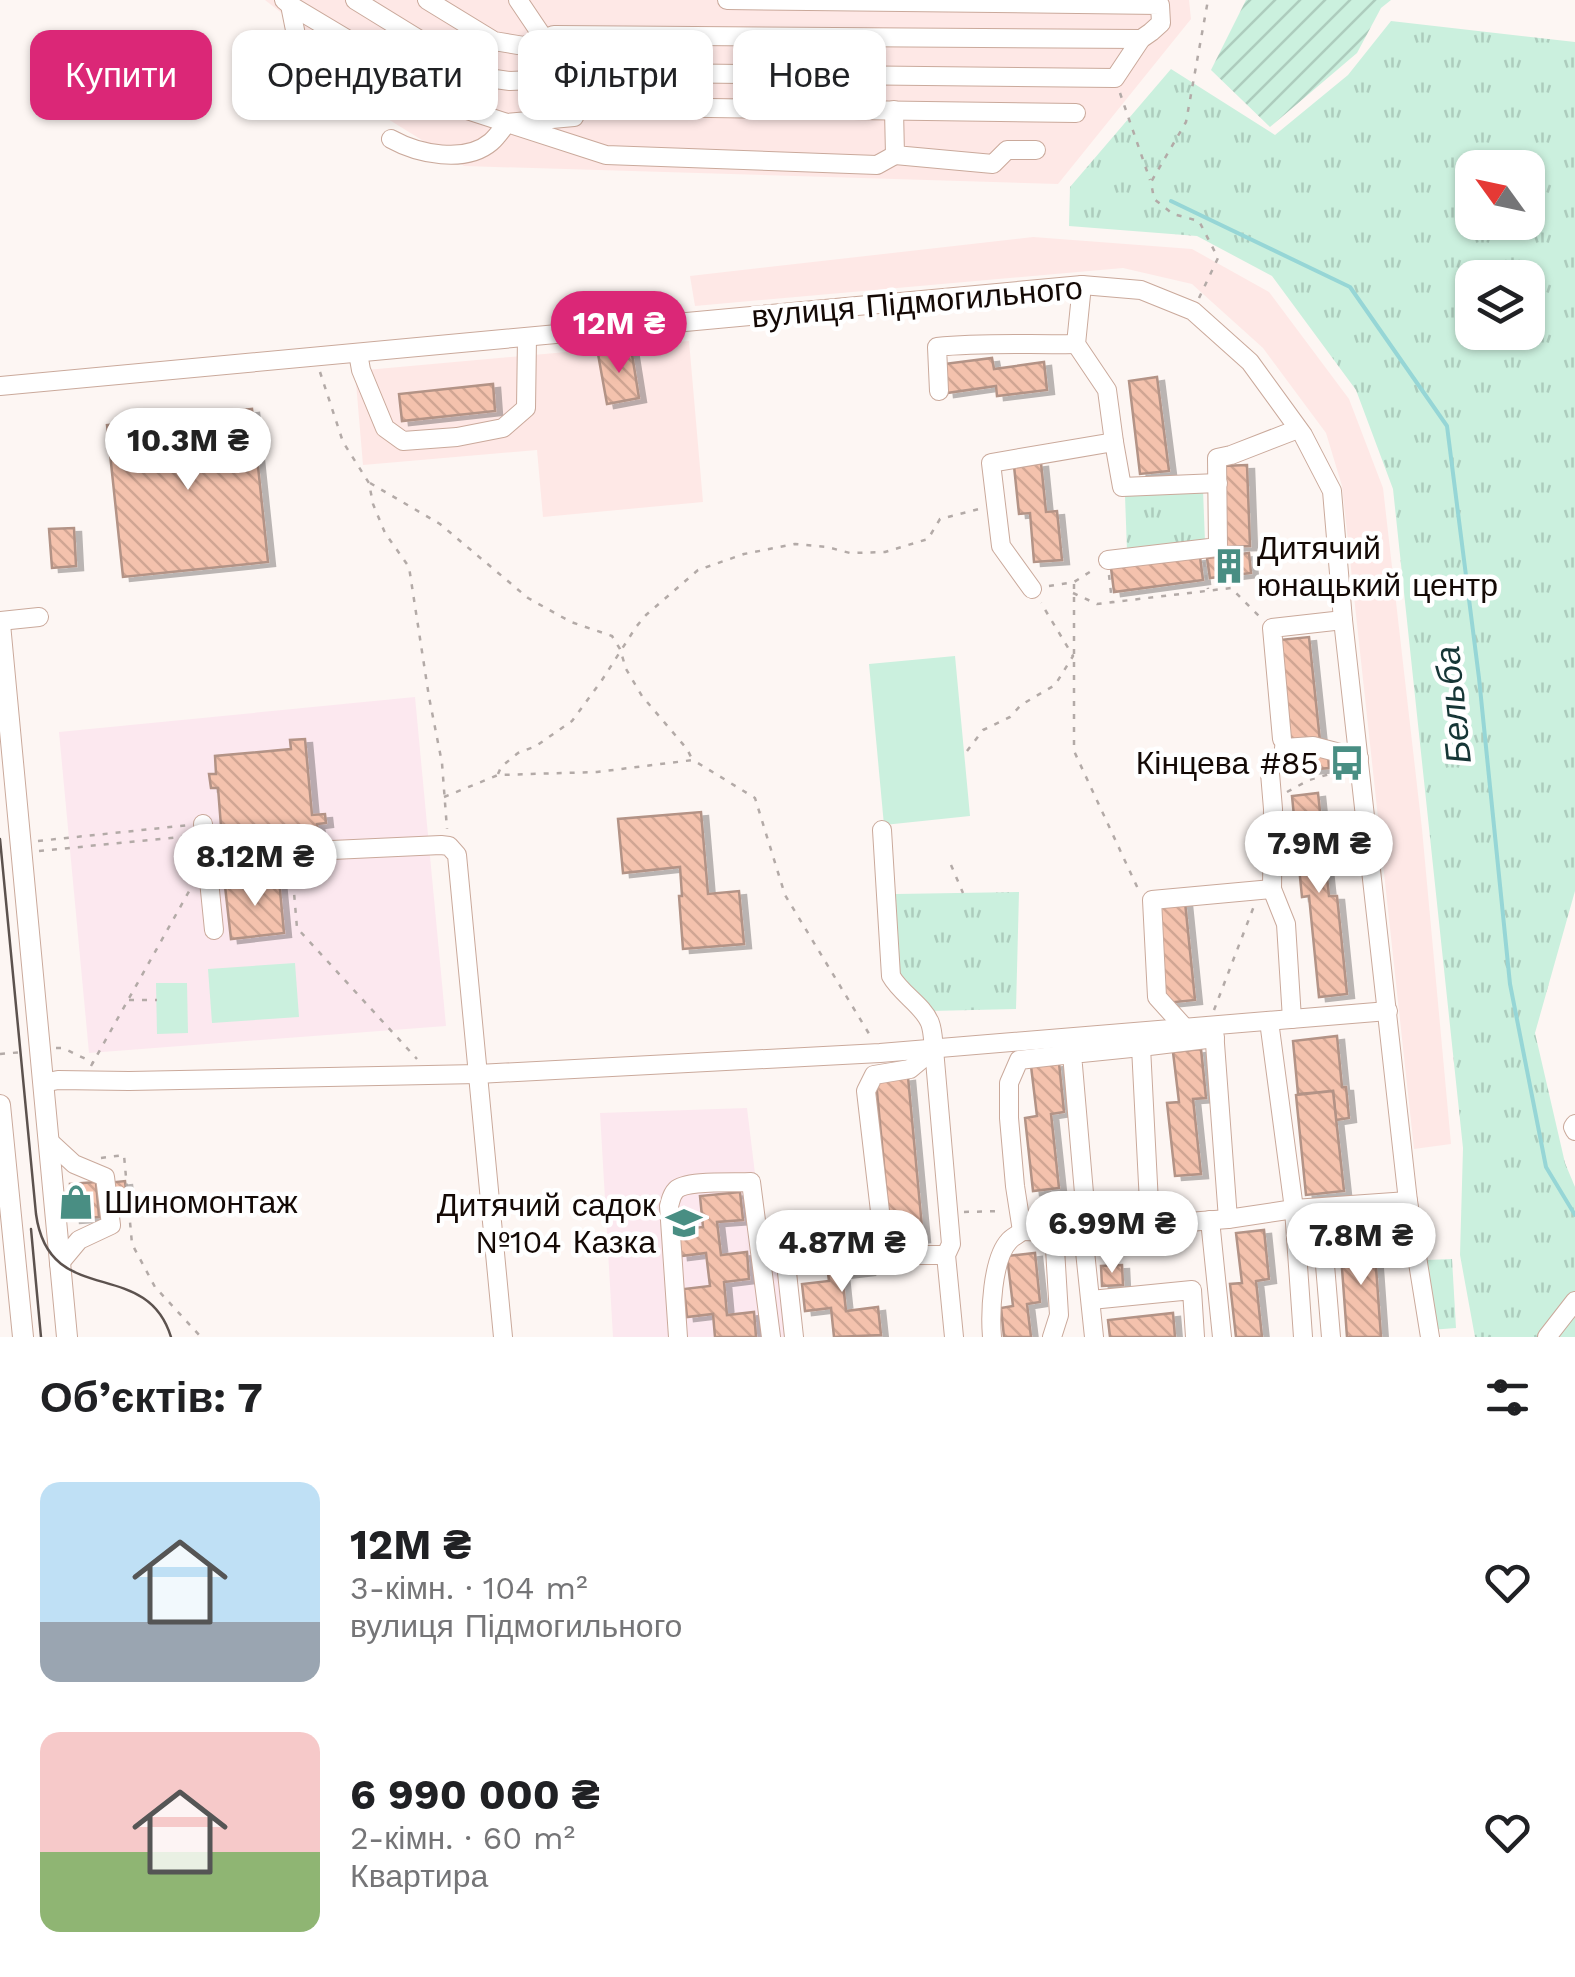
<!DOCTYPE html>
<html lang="uk">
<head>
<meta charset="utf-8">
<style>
	:root { --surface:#fff; --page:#f2f2f2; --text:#202124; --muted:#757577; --accent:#db2777 }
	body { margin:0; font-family:"Work Sans",sans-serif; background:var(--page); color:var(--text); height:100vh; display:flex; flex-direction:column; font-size:38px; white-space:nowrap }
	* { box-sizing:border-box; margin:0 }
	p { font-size:32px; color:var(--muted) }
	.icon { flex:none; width:55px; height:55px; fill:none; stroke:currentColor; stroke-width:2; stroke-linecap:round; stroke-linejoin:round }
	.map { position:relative; height:1337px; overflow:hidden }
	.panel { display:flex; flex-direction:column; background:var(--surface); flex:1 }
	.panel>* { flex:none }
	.top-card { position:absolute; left:30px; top:30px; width:1000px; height:90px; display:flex; gap:20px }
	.needle { width:65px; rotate:303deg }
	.fabs { position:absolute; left:1455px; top:150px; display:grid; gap:20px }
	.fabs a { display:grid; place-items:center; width:90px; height:90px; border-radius:20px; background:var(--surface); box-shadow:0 2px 8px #0004; font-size:50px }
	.price { position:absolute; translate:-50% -85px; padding:0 22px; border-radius:35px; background:#fff; color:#222; font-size:32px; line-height:65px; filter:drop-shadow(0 2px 5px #0008) }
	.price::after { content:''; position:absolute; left:50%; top:60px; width:30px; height:22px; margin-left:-15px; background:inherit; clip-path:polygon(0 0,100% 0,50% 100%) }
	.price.on { background:var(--accent); color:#fff }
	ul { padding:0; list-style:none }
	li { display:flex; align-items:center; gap:30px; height:250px; padding:0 40px }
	li span { display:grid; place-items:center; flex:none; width:280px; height:200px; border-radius:20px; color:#555 }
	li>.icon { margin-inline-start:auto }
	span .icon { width:120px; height:120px; fill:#fffc; stroke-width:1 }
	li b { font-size:42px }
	h2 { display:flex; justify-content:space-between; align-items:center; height:120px; padding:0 40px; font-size:42px }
	.chip { padding:0 35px; border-radius:20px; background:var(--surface); box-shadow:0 2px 8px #0004; font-size:35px; line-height:90px }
	.chip.on { background:var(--accent); color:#fff }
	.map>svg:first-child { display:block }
</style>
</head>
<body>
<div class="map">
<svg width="1575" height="1337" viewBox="0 0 1575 1337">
	<defs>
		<pattern id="grass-tufts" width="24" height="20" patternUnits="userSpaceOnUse" patternTransform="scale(2.5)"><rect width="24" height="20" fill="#cbf0de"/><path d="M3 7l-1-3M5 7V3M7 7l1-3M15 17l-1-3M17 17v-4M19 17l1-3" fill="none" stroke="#adccbd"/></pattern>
		<pattern id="garden-furrows" width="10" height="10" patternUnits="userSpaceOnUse" patternTransform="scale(2.5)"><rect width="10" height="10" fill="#cbf0de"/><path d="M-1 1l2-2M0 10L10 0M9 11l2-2" fill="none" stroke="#adccbd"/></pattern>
		<pattern id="building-back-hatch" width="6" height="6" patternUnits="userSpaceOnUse" patternTransform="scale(2.5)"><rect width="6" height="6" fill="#f4c2ad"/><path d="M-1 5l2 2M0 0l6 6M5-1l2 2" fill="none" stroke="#d0a593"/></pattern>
		<filter id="shadow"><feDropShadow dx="7" dy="4" stdDeviation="0" flood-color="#0004"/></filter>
	</defs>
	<rect width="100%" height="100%" fill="#fdf6f3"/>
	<g fill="#fee8e6">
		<polygon points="265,0 1189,0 1191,19 1058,184 464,166 297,63 288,18"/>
		<polygon points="1033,237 1192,249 1269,292 1349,399 1383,488 1422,829 1451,1144 1414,1149 1342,486 1326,433 1263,348 1192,284 1123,268 695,306 690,276"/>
		<polygon points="689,341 703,502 543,517 537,450 363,465 355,371"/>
	</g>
	<g fill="#fce8ef">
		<polygon points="415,697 446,1026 89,1053 59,732"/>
		<polygon points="747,1108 761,1223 773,1222 787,1337 613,1337 600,1113"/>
	</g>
	<g fill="url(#grass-tufts)" fill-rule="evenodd">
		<path d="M 1391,21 L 1575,42 L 1575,891 L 1535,1033 L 1565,1163 L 1575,1187 L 1575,1337 L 1475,1337 L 1460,1255 L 1463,1148 L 1393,489 L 1356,390 L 1272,276 L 1197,236 L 1069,226 L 1070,187 L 1171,69 L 1275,135 L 1348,75 ZM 1472,168 L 1528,168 L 1528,222 L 1472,222 ZM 1472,278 L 1528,278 L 1528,332 L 1472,332 Z"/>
		<polygon points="1203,490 1205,542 1127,550 1125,496"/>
		<polygon points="1019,892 1016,1009 930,1011 897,978 896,894"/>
		<polygon points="1452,1259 1456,1328 1430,1330 1426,1260"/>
	</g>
	<polygon fill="url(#garden-furrows)" points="1246,0 1391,0 1381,8 1357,53 1270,127 1211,70"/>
	<g fill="#cbf0de">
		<polygon points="955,656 970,816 884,825 869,664"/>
		<polygon points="295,963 299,1017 212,1023 208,969"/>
		<polygon points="156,983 187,983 188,1033 157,1034"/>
	</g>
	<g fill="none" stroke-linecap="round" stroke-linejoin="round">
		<polyline stroke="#96d6d6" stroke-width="4" points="1171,201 1350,287 1447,426 1479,678 1510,984 1546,1167 1575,1215"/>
	</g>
	<g fill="url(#building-back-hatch)" stroke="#b39386" stroke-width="2.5" filter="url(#shadow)">
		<polygon points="631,348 639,398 607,404 598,354"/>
		<polygon points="992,358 994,369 1044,362 1047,390 997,396 996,386 947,393 944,364"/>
		<polygon points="1157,377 1169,471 1140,474 1129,381"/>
		<polygon points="493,384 495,411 402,421 399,394"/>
		<polygon points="252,409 268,562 123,577 107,425"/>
		<polygon points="1041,463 1046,512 1057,511 1062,560 1034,562 1030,513 1019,514 1014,466"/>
		<polygon points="1247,465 1250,546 1225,547 1222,466"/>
		<polygon points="74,528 76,566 52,568 49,529"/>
		<polygon points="1249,553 1251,573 1210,578 1207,558"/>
		<polygon points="1200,557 1203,580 1114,592 1111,568"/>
		<polygon points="1309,637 1320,741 1291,745 1279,640"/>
		<polygon points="305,739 312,815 325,814 326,823 317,824 319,837 237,844 238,851 223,852 218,788 211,788 209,774 216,774 215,756 291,749 290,740"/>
		<polygon points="1328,754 1329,768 1306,770 1305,756"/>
		<polygon points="1318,793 1329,896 1337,896 1347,994 1319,997 1309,896 1302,897 1292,796"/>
		<polygon points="701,812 708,894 739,891 744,944 683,949 679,896 682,896 680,867 623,873 618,819"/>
		<polygon points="279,880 284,933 231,939 225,886"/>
		<polygon points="1185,902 1195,1000 1166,1003 1156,905"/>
		<polygon points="1337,1036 1342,1087 1346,1087 1349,1118 1336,1120 1333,1091 1298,1094 1293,1041"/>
		<polygon points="1201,1049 1206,1098 1193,1099 1201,1174 1175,1176 1167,1103 1179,1102 1173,1052"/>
		<polygon points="1059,1063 1064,1112 1051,1114 1059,1188 1033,1191 1025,1118 1037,1116 1031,1066"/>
		<polygon points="908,1077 923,1238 891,1240 876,1081"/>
		<polygon points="1333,1091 1344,1191 1306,1195 1296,1095"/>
		<polygon points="125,1181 128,1210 98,1214 96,1184"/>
		<polygon points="96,1182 99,1217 73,1219 70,1184"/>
		<polygon points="740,1192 743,1220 717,1222 721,1255 747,1252 749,1279 724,1282 727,1315 754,1312 756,1337 715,1337 713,1314 687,1317 684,1289 710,1286 706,1253 681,1256 678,1230 703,1227 700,1196"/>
		<polygon points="1264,1230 1269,1279 1256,1281 1262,1337 1236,1337 1230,1284 1242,1283 1236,1233"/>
		<polygon points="1374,1239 1381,1337 1347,1337 1340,1241"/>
		<polygon points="864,1245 868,1271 842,1274 846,1311 878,1307 881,1335 834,1337 831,1308 805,1311 802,1284 829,1281 825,1250"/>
		<polygon points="1035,1253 1040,1302 1027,1304 1031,1337 1004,1337 1001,1308 1013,1306 1007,1256"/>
		<polygon points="1122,1265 1123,1285 1102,1286 1101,1266"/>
		<polygon points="1173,1313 1175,1337 1110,1337 1108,1320"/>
	</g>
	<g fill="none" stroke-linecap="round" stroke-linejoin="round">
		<defs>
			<g id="minor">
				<polyline points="284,0 290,5 300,55"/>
				<polyline points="355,0 472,72 488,78 510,81 555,79 567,72 1115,78 1141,39 1151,32 1161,23 1160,5 727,0"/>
				<polyline points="427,0 494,41 524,46 554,35 1141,39"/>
				<polyline points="518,0 584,98 637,107 1076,113"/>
				<polyline points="290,5 464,109 507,123 574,117 584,98"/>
				<polyline points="894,110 895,155 993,164 1007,150 1036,150"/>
				<path d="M 391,139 C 418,154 465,164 491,142 C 497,137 502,129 507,123 L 606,155 L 877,165 L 895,155"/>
				<polyline points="358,353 361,370 385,428 403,441 457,437 503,428 526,408 527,337"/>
				<polyline points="0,386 1082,285 1141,290 1193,311 1250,362 1303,435 1332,491 1343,620 1408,1201 1430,1337"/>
				<path d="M 939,391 L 937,347 C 983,342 1030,345 1076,344"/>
				<polyline points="1114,442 1122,487 1218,483"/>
				<polyline points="1108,560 1218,547 1217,458 1231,455 1298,429"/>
				<polyline points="1032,589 1001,546 991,463 1114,442 1107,390 1076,344 1082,285"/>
				<polyline points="0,621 39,617"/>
				<polyline points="1282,739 1272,628 1343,620"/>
				<polyline points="1284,748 1313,746 1359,758"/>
				<polyline points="1270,773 1273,809 1272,889 1286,924 1292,1019"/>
				<polyline points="203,824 207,861 332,850 441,845 449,846 457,855 503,1337"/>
				<path d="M 882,830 L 891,976 C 901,994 923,1005 930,1023 C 933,1031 933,1041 934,1049 L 910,1069 L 874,1075 L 866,1091 L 883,1237 L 896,1255 L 946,1255"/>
				<polyline points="207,861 214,930"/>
				<polyline points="1269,1021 1294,1209 1303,1337"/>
				<polyline points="1185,1028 1157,997 1152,900 1272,889"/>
				<polyline points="1214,1030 1228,1219"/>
				<polyline points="934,1049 951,1244 946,1255 954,1337"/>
				<polyline points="43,1083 58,1080 129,1081 478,1074 880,1053 1388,1011"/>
				<polyline points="1575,1124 1573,1127 1575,1131"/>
				<polyline points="49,1141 74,1164 105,1177 111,1225 79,1240 59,1264"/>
				<polyline points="1210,1220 1222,1337"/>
				<polyline points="1150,1223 1141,1047 1215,1038"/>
				<polyline points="1054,1232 1022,1231 1015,1186 1009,1118 1009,1083 1019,1060 1072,1054"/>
				<polyline points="1325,1265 1331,1337"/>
				<polyline points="1091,1300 1192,1290 1195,1337"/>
				<path d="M 678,1337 L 669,1206 C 671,1200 671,1195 676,1190 C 686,1180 735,1183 751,1182 L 771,1337"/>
				<polyline points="794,1337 785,1254 791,1240 855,1233 866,1236"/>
				<path d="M 992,1337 C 990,1314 992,1259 1009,1241 C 1012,1237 1018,1235 1022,1231"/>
				<polyline points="1052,1337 1059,1315 1054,1232 1228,1219 1294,1209 1408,1201"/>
				<polyline points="1094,1337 1084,1242 1087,1228 1072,1054 1141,1047"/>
				<polyline points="1547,1337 1575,1301"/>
			</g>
			<g id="major">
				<polyline points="0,624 67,1337"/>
				<polyline points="0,1105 23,1337"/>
			</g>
		</defs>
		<use href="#minor" stroke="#caa99b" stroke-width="20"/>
		<use href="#major" stroke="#caa99b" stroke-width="22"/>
		<g stroke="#b3aaa7" stroke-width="2.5" stroke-dasharray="5 8" stroke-linecap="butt">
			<polyline points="1120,93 1150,180"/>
			<polyline points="1199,298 1218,258 1199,221 1173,214 1154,199 1151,182 1186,122 1208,0"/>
			<polyline points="320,372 343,442 369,483 373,504 385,533 409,567 429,697 442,763 447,829"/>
			<polyline points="370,483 440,524 528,598 571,622 612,636 620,649 626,669 642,696 687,749 692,759"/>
			<polyline points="1204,562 1208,589"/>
			<polyline points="1109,575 1112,602"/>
			<polyline points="1074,584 1074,751 1139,891"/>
			<polyline points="1049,586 1074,582 1096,568"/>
			<polyline points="1073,593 1097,604 1231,588 1260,617"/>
			<polyline points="967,751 983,730 1010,717 1021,705 1055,685 1073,656 1041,603"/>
			<polyline points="498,774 501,767 518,753 536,746 572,721 602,680 636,627 646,615 698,570 744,554 795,544 827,547 850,553 885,552 928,539 940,519 979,509"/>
			<polyline points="1287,792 1309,780 1344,770"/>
			<polyline points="444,797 498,775 597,772 693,760 755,798 785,895 871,1037"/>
			<polyline points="38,841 189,825"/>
			<polyline points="39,851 190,836"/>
			<polyline points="951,865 963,893"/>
			<polyline points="292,869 297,928 417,1059"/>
			<polyline points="129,1000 157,1000"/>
			<polyline points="1214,1010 1254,906"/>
			<polyline points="56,1048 63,1048 94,1063"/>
			<polyline points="0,1054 23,1052"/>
			<polyline points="91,1066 192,886"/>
			<polyline points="101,1158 124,1155 132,1244 155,1287 201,1337"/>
			<polyline points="964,1212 1000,1211"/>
		</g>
		<use href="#minor" stroke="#fff" stroke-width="18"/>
		<use href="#major" stroke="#fff" stroke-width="20"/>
		<g stroke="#5c524e" stroke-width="2.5">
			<path d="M 0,839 L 36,1214 C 49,1310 146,1255 171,1337"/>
			<polyline points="31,1229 41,1337"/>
		</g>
	</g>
	<defs>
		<symbol id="building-bare" viewBox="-9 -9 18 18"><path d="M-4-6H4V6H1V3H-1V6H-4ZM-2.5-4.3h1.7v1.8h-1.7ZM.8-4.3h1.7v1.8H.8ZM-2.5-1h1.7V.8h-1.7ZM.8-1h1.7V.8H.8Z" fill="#498e83" stroke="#fff" stroke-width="2.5" paint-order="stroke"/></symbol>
		<symbol id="bus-bare" viewBox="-9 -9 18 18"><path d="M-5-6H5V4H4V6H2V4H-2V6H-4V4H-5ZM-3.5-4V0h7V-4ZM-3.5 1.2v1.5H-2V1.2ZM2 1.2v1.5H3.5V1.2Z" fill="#498e83" stroke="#fff" stroke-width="2.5" paint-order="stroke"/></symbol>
		<symbol id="shop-bare" viewBox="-9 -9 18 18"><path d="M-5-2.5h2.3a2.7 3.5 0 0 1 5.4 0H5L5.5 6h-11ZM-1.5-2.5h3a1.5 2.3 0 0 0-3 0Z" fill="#498e83" stroke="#fff" stroke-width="2.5" paint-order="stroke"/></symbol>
		<symbol id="school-bare" viewBox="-9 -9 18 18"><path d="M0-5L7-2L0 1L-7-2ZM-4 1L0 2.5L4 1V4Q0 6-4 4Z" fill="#498e83" stroke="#fff" stroke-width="2.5" paint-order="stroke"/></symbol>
	</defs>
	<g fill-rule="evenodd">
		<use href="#building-bare" x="1204" y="541" width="50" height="50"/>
		<use href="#bus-bare" x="1322" y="738" width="50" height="50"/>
		<use href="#shop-bare" x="51" y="1177" width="50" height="50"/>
		<use href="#school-bare" x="659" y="1198" width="50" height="50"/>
	</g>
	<g text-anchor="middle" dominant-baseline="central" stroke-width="9" stroke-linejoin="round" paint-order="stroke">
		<g font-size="32" fill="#140905" stroke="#fff">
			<text transform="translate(917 302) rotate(-5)">вулиця Підмогильного</text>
		</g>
		<g font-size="32" fill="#140905" stroke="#fff" text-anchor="start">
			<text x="1257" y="548">Дитячий<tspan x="1257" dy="37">юнацький центр</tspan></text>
			<text x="1319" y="763" text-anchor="end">Кінцева #85</text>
			<text x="104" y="1202">Шиномонтаж</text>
			<text x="656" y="1205" text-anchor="end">Дитячий садок<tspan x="656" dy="37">№104 Казка</tspan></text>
		</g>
		<g font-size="35" font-style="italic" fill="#163636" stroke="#fff">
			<text transform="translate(1453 705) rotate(-96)">Бельба</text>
		</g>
	</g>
</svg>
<div class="fabs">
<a><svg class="needle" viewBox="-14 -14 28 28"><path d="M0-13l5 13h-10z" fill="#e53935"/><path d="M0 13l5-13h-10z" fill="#757577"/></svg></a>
<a><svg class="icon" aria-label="layers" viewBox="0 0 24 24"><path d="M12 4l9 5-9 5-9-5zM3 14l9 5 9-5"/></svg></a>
</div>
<b class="price on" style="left:619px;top:376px">12M ₴</b>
<b class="price" style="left:188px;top:493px">10.3M ₴</b>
<b class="price" style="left:1319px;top:896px">7.9M ₴</b>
<b class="price" style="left:255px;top:909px">8.12M ₴</b>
<b class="price" style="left:1112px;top:1276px">6.99M ₴</b>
<b class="price" style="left:1361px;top:1288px">7.8M ₴</b>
<b class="price" style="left:842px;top:1295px">4.87M ₴</b>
<div class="top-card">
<a class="chip on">Купити</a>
<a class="chip">Орендувати</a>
<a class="chip">Фільтри</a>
<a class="chip">Нове</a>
</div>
</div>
<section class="panel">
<h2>Об’єктів: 7<svg class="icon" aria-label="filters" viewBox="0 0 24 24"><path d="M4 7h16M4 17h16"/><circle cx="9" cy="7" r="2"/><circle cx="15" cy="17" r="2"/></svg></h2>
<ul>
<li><span style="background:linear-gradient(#bfe0f5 70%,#9aa5b1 0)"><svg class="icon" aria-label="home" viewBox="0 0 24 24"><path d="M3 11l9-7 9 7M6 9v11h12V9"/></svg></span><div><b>12M ₴</b><p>3-кімн. · 104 m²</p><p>вулиця Підмогильного</p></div><svg class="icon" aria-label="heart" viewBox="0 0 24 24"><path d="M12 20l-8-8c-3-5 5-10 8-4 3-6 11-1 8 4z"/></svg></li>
<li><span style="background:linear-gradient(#f6c9c9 60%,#8fb573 0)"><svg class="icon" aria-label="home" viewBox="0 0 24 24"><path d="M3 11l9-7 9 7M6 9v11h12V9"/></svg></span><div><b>6 990 000 ₴</b><p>2-кімн. · 60 m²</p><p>Квартира</p></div><svg class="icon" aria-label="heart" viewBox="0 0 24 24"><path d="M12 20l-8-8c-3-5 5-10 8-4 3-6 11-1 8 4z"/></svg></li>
</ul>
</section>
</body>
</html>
